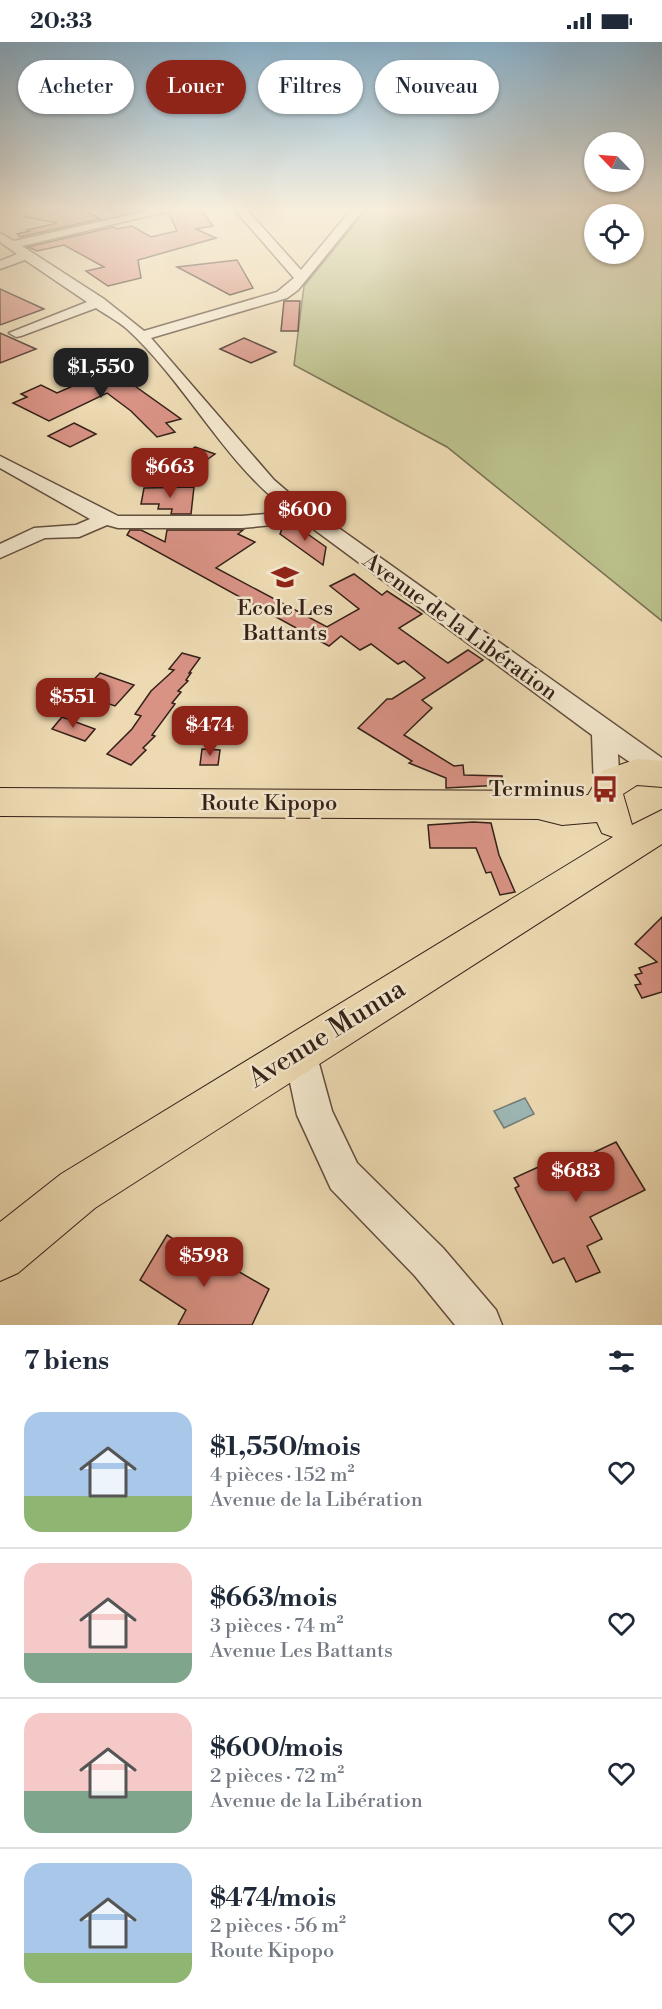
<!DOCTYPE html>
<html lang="fr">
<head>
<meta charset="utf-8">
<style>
	:root { --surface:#fff; --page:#f2f2f3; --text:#1f2937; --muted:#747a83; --line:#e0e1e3; --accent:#8f2418 }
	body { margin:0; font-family:"Libre Bodoni",serif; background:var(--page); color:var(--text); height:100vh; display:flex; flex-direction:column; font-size:22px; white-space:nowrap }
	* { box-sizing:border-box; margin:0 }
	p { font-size:20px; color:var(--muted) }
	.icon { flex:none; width:33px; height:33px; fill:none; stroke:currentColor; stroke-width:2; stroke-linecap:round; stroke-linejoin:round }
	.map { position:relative; height:1283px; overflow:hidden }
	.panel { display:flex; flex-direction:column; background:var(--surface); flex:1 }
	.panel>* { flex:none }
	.guide { position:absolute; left:18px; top:18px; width:627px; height:54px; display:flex; gap:12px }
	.needle { width:39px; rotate:295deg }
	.tools { position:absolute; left:584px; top:90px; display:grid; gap:12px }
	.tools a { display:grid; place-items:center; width:60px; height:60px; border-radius:50%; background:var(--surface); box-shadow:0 2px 4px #0004; font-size:30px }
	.price { position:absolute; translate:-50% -51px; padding:0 14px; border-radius:12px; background:var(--accent); color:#fff; font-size:20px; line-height:39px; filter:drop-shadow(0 2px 3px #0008) }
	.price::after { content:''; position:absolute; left:50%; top:36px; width:18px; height:14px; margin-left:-9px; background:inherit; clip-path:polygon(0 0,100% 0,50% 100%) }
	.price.active { background:#222; color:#fff }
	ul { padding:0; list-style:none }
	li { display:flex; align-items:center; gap:18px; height:150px; padding:0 24px }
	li+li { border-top:2px solid var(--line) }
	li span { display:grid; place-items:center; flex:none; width:168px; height:120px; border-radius:18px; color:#555 }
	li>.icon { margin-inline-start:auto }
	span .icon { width:72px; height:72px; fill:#fffc; stroke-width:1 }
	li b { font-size:26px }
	h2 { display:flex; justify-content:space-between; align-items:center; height:72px; padding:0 24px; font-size:26px }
	.tag { padding:0 21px; border-radius:27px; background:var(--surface); box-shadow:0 2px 4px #0004; font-size:21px; line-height:54px }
	.tag.active { background:var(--accent); color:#fff }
	.status { display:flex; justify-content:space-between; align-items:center; height:42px; padding:0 30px; background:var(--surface); direction:ltr }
	.status svg { height:16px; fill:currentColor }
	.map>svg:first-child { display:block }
</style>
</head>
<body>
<div class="status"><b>20:33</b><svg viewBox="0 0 49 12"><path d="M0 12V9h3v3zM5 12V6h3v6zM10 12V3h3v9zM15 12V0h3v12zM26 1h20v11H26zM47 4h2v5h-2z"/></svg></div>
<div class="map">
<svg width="662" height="1283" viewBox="0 0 662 1283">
	<rect width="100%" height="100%" fill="#eddab2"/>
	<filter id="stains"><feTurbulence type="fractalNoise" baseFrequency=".00333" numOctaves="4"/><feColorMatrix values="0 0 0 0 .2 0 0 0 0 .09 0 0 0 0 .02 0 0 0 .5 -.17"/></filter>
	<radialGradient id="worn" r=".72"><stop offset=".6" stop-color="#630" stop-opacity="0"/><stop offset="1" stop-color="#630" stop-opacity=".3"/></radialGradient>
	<path fill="#babf8a" stroke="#787052" stroke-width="1.5" fill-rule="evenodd" d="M 366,168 L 662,168 L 662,579 L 447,405 L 294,323 L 304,244 ZM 633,172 L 633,212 L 594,212 L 594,172 Z"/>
	<polygon fill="#9db8b6" stroke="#737c77" stroke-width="1.5" points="525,1056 534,1072 504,1086 494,1069"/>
	<g fill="#d99385" stroke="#352119" stroke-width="1.5">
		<polygon points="26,168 84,168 100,177 20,195 17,192 29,189 27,188 57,181 25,175"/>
		<polygon points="175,168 202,169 213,184 196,187 216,196 138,218 141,236 108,244 86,229 104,225 64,203 37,209 28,205 113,185 117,187 132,184 151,195 177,189 169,171"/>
		<polygon points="237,218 253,246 230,253 177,225"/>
		<polygon points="0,247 44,267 0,283"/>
		<polygon points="284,259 300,259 298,289 281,289"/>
		<polygon points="0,291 36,307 0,321"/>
		<polygon points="244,296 276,310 251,321 220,307"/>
		<polygon points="123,322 141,330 125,337 181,377 166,381 175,390 157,395 131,369 107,351 49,379 13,361 27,355 21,352 41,343 57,351"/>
		<polygon points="74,381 96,392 70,405 48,394"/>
		<polygon points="195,405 215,412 198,424 178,417"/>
		<polygon points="194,445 191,472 171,472 172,467 158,467 159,462 141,462 144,446"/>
		<polygon points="295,483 326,505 323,523 280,492 283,484"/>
		<polygon points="130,488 141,488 165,500 167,488 243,488 238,492 255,500 216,526 327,585 359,567 330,544 354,532 382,553 387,549 422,572 399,586 448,621 468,608 483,618 422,658 432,666 404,693 454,724 463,723 464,733 502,734 502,743 446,746 446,736 409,721 412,719 358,686 387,657 392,657 425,636 404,619 398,622 371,602 360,608 341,594 329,604 127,493"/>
		<polygon points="182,611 200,616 189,631 191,631 186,638 188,639 178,649 181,650 172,661 175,662 152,693 155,694 143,706 146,708 131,723 107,712 132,687 141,674 135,672 151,649 174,628 169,627"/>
		<polygon points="100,631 134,643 115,664 80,652"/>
		<polygon points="62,675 95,687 85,699 52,687"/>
		<polygon points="202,707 220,708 218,723 200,723"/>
		<polygon points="473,780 491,781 499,813 515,850 500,853 491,830 486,831 476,806 430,806 428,783"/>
		<polygon points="662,875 662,950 642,956 635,943 641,942 635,933 642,931 639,926 657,920 635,902"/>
		<polygon points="616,1100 645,1148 590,1175 602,1197 587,1204 600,1230 576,1240 564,1216 553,1221 515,1146 519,1144 514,1136 556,1117 563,1125"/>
		<polygon points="167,1193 226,1230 229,1224 269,1247 252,1283 178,1283 186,1268 140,1238"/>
	</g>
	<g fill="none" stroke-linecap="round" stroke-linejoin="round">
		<defs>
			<g id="minor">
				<path d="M 151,168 L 173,168 L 22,204 L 104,257 L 144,289 L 277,250 L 294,236 L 235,168 L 247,168 L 301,228 L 351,168 L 363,168 L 298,248 L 287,256 L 151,296 L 274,438 L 288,450 L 662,716 L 662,739 L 653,736 L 618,712 L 620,746 L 616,753 L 607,756 L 598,753 L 594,746 L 592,693 L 304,480 L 242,486 L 118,486 L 107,483 L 79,495 L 45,496 L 0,516 L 0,502 L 34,486 L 76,483 L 90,477 L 0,426 L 0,414 L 118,474 L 242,474 L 290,470 C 224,421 187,342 127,287 C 118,279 106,273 96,266 L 21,294 L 16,295 L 9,291 L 87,260 L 25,218 L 0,227 L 0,219 L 17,212 L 0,200 L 0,191 L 14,199 Z"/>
				<polygon points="300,992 312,996 332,1069 357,1121 443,1206 496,1268 502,1283 455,1283 415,1234 331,1147 297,1073 283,1008 288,996"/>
			</g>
			<polygon id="major" points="637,717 662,719 662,745 637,743 623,752 632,783 662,768 662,802 95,1166 18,1231 0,1239 0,1180 61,1132 613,795 602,791 597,780 562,783 538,777 0,774 0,746 538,749 562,755 588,753 602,729"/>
		</defs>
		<use href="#minor" stroke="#634f3f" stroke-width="3"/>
		<use href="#major" stroke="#352119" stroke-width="2"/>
		<use href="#minor" fill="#f3e7cd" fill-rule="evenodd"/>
		<use href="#major" fill="#eddab2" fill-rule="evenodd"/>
	</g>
	<linearGradient id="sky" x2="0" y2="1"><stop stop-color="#8ab6d4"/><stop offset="0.48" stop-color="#f7eedc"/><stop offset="1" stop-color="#f7eedc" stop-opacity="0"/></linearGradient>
	<rect width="662" height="348" fill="url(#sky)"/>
	<defs>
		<symbol id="school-bare" viewBox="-9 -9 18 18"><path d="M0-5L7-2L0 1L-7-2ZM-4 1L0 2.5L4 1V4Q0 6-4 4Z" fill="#8f2418" stroke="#f3e7cd" stroke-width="2.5" paint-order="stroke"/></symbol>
		<symbol id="bus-bare" viewBox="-9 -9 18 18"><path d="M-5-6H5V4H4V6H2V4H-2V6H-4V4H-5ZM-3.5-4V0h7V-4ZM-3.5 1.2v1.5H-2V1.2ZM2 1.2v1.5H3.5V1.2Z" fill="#8f2418" stroke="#f3e7cd" stroke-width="2.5" paint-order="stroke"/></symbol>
	</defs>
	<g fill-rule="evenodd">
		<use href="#school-bare" x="266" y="516" width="38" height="38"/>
		<use href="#bus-bare" x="586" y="728" width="38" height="38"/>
	</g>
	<g text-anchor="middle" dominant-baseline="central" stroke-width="5" stroke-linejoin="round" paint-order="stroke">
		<g font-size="22" fill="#352119" stroke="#f3e7cd">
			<text x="285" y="566">Ecole Les<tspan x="285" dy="25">Battants</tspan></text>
			<text x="585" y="747" text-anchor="end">Terminus</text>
		</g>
		<g font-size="22" fill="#352119" stroke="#f3e7cd">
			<text transform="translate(460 585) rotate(36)">Avenue de la Libération</text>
			<text x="269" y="761">Route Kipopo</text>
		</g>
		<g font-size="27" fill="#352119" stroke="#f3e7cd">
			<text transform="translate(327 992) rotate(-32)">Avenue Munua</text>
		</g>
	</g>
	<rect width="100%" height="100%" filter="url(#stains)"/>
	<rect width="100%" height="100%" fill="url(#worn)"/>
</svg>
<div class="tools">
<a><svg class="needle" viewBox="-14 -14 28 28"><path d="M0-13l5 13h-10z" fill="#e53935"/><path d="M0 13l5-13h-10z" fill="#747a83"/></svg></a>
<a><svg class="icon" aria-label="locate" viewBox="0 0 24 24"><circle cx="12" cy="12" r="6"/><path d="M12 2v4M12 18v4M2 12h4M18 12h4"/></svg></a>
</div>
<b class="price active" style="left:101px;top:357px">$1,550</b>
<b class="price" style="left:170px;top:457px">$663</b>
<b class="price" style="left:305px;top:500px">$600</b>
<b class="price" style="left:73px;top:687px">$551</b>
<b class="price" style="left:210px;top:715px">$474</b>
<b class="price" style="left:576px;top:1161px">$683</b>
<b class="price" style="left:204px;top:1246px">$598</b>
<div class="guide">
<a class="tag">Acheter</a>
<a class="tag active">Louer</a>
<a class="tag">Filtres</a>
<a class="tag">Nouveau</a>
</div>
</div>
<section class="panel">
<h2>7 biens<svg class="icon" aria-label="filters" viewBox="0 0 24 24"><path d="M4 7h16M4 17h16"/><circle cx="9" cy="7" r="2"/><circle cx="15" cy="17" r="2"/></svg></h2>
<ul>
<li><span style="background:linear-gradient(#a9c7e8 70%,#8fb573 0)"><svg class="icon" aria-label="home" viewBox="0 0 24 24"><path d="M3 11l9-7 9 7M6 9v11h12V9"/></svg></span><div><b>$1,550/mois</b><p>4 pièces · 152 m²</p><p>Avenue de la Libération</p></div><svg class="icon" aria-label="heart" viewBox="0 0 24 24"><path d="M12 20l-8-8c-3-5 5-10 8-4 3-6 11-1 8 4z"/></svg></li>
<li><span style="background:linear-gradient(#f6c9c9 75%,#7fa58c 0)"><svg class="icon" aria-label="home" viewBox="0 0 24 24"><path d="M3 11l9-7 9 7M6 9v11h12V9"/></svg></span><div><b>$663/mois</b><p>3 pièces · 74 m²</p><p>Avenue Les Battants</p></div><svg class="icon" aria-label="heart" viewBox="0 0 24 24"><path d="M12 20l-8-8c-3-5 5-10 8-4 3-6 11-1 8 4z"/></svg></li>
<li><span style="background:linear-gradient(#f6c9c9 65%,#7fa58c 0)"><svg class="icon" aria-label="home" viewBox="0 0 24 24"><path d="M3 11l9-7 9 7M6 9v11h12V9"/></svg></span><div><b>$600/mois</b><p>2 pièces · 72 m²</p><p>Avenue de la Libération</p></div><svg class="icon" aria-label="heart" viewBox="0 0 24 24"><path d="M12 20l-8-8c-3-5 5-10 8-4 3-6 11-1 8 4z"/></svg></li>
<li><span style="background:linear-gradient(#a9c7e8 75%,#8fb573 0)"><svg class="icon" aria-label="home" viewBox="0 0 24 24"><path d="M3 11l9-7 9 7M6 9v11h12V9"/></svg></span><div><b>$474/mois</b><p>2 pièces · 56 m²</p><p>Route Kipopo</p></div><svg class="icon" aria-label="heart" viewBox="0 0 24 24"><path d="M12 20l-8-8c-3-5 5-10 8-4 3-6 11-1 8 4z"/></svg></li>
</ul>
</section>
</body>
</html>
